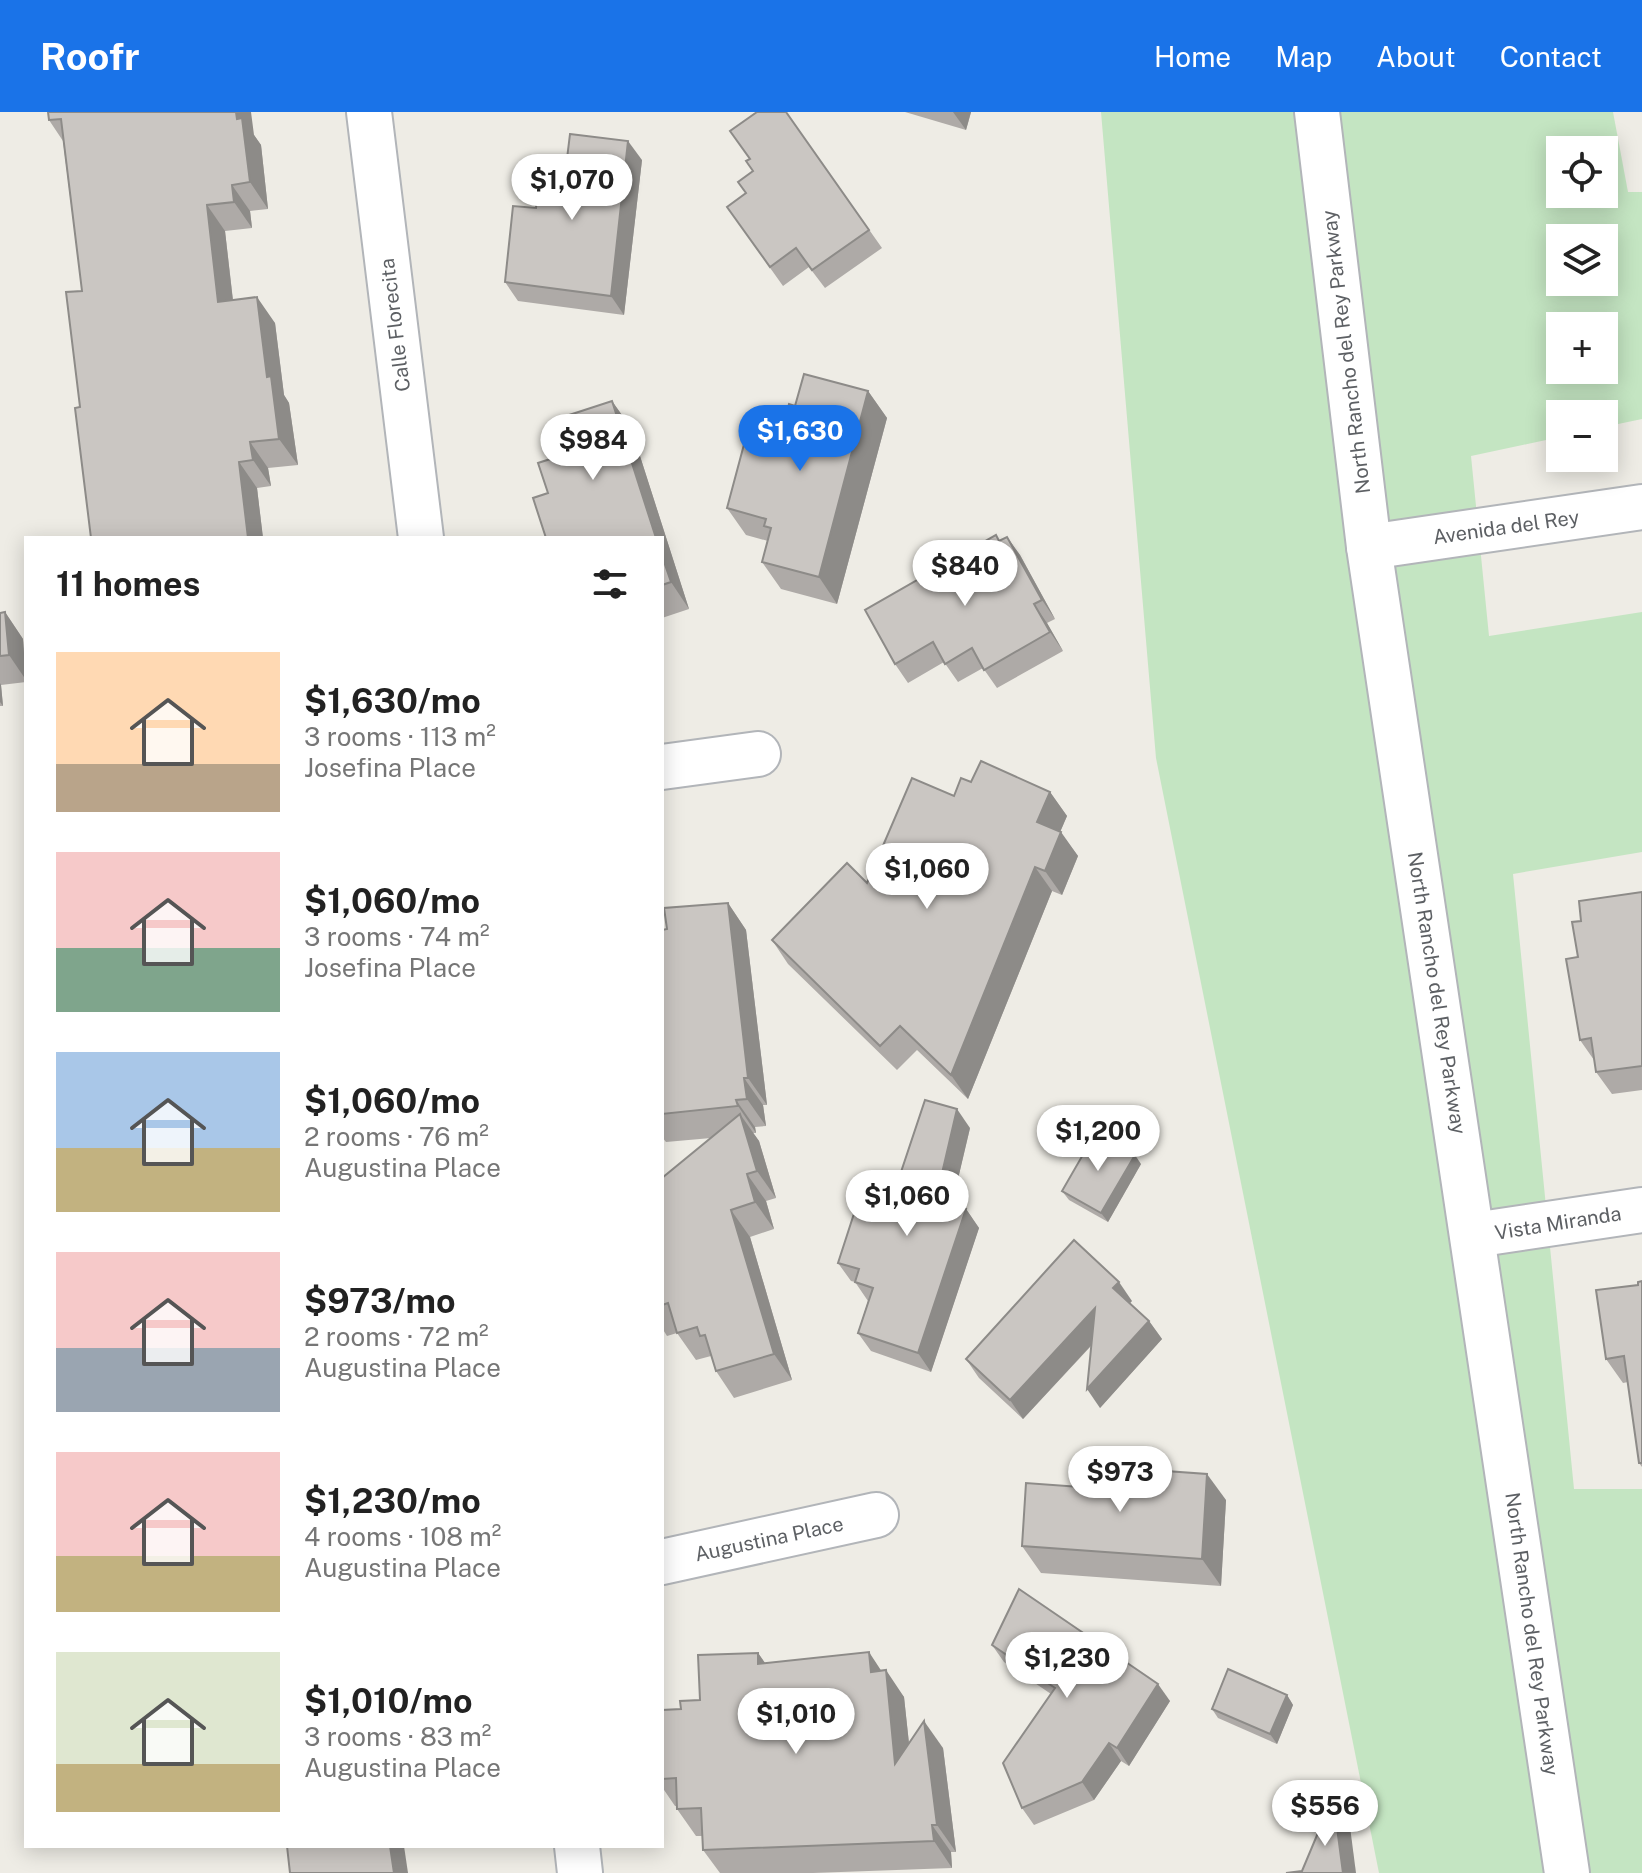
<!DOCTYPE html>
<html lang="en">
<head>
<meta charset="utf-8">
<style>
	:root { --surface:#fff; --page:#f2f2f2; --text:#222; --muted:#767676; --accent:#1a73e8 }
	body { margin:0; font-family:"Public Sans",sans-serif; background:var(--page); color:var(--text); height:100vh; display:flex; flex-direction:column; font-size:30px; white-space:nowrap }
	* { box-sizing:border-box; margin:0 }
	p { font-size:26px; color:var(--muted) }
	.icon { flex:none; width:44px; height:44px; fill:none; stroke:currentColor; stroke-width:2; stroke-linecap:round; stroke-linejoin:round }
	.map { position:relative; flex:1; overflow:hidden }
	.drawer { position:absolute; left:24px; top:424px; width:640px; height:1312px; display:flex; flex-direction:column; background:var(--surface); border-radius:0px; box-shadow:0 4px 20px #0003 }
	.drawer>* { flex:none }
	.tools { position:absolute; left:1546px; top:24px; display:grid; gap:16px }
	.tools a { display:grid; place-items:center; width:72px; height:72px; border-radius:0px; background:var(--surface); box-shadow:0 4px 20px #0003; font-size:40px }
	.price { position:absolute; translate:-50% -68px; padding:0 18px; border-radius:28px; background:#fff; color:#222; font-size:26px; line-height:52px; filter:drop-shadow(0 2px 4px #0008) }
	.price::after { content:''; position:absolute; left:50%; top:48px; width:24px; height:18px; margin-left:-12px; background:inherit; clip-path:polygon(0 0,100% 0,50% 100%) }
	.price.active { background:var(--accent); color:#fff }
	ul { padding:0; list-style:none }
	li { display:flex; align-items:center; gap:24px; height:200px; padding:0 32px }
	li span { display:grid; place-items:center; flex:none; width:224px; height:160px; border-radius:0px; color:#555 }
	li>.icon { margin-inline-start:auto }
	span .icon { width:96px; height:96px; fill:#fffc; stroke-width:1 }
	li b { font-size:34px }
	h2 { display:flex; justify-content:space-between; align-items:center; height:96px; padding:0 32px; font-size:34px }
	header { display:flex; align-items:center; gap:48px; box-sizing:border-box; height:112px; padding:0 40px; background:var(--accent); color:#fff }
	header strong { font-size:38px }
	nav { display:flex; gap:44px; margin-inline-start:auto; font-size:28px }
	.map>svg:first-child { display:block }
</style>
</head>
<body>
<header>
<strong>Roofr</strong>
<nav><a>Home</a><a>Map</a><a>About</a><a>Contact</a></nav>
</header>
<div class="map">
<svg width="1642" height="1761" viewBox="0 0 1642 1761">
	<rect width="100%" height="100%" fill="#eeece5"/>
	<path fill="#c4e5c2" fill-rule="evenodd" d="M 1101,0 L 1613,0 L 1628,80 L 1642,80 L 1642,307 L 1604,315 L 1604,302 L 1560,302 L 1560,325 L 1471,344 L 1489,524 L 1642,500 L 1642,740 L 1513,762 L 1574,1377 L 1642,1377 L 1642,1761 L 1379,1761 L 1156,646 ZM 1560,38 L 1604,38 L 1604,82 L 1560,82 ZM 1560,126 L 1604,126 L 1604,170 L 1560,170 ZM 1560,214 L 1604,214 L 1604,258 L 1560,258 Z"/>
	<g fill="none" stroke-linecap="round" stroke-linejoin="round">
		<defs>
			<g id="minor">
				<polyline points="369,0 421,426"/>
				<polyline points="662,655 758,642"/>
				<polyline points="1474,1123 1642,1098"/>
				<polyline points="662,1450 876,1403"/>
				<polyline points="577,1734 580,1761"/>
			</g>
			<g id="tertiary">
				<polyline points="1317,0 1369,435 1567,1761"/>
				<polyline points="1369,435 1642,395"/>
			</g>
		</defs>
		<use href="#minor" stroke="#b2b5b9" stroke-width="48"/>
		<use href="#tertiary" stroke="#b2b5b9" stroke-width="48"/>
		<use href="#minor" stroke="#fff" stroke-width="44"/>
		<use href="#tertiary" stroke="#fff" stroke-width="44"/>
	</g>
	<g fill="#aeaaa7">
		<polygon points="48,0 254,23 261,33 268,97 250,99 252,116 225,119 233,188 275,211 284,283 289,291 298,353 268,356 271,374 257,376 263,426 91,426 80,295 82,179 63,29 49,8"/>
		<polygon points="786,0 882,136 825,176 809,155 783,174 727,95 746,82 738,70 753,59"/>
		<polygon points="905,0 971,0 966,18"/>
		<polygon points="642,48 624,203 518,189 505,170 536,96 560,69 565,63"/>
		<polygon points="868,279 887,306 837,492 781,477 762,450 768,429 746,423 727,396 782,319 795,294"/>
		<polygon points="612,289 631,316 689,497 662,506 662,426 548,381"/>
		<polygon points="1007,425 1020,443 1055,507 1047,511 1063,539 997,576 983,556 958,570 944,550 908,571 895,552 1000,429"/>
		<polygon points="5,500 23,527 26,570 1,573 3,594 0,594 0,501"/>
		<polygon points="971,670 1050,680 1067,704 1060,720 1078,744 1062,783 1052,779 968,987 917,938 897,958 788,852 772,828 867,771 954,684"/>
		<polygon points="1642,780 1642,978 1612,982 1596,960 1594,948 1580,928 1578,845 1581,809"/>
		<polygon points="728,791 746,818 767,993 763,993 766,1014 755,1015 756,1021 753,1021 759,1029 776,1086 766,1089 774,1117 750,1125 792,1268 734,1286 716,1259 711,1244 696,1248 677,1221 667,1224 662,1216 662,1066 711,1026 666,1030 662,1025 662,818 667,817"/>
		<polygon points="970,1016 952,1092 966,1097 979,1116 931,1260 871,1239 858,1221 868,1189 855,1170 851,1169 838,1151 891,1090"/>
		<polygon points="1141,1052 1108,1110 1069,1088 1062,1079"/>
		<polygon points="1642,1169 1642,1355 1639,1351 1628,1270 1623,1271 1606,1247 1638,1173"/>
		<polygon points="1132,1189 1130,1191 1149,1209 1162,1227 1100,1296 1092,1233 1023,1307 979,1266 966,1247"/>
		<polygon points="1082,1353 1226,1388 1221,1474 1041,1461 1022,1434 1098,1376"/>
		<polygon points="992,1533 1170,1589 1129,1654 1121,1649 1094,1688 1034,1713 1022,1696 1051,1582 1004,1550"/>
		<polygon points="758,1541 765,1551 882,1559 904,1585 909,1631 943,1636 956,1740 951,1740 952,1756 813,1761 720,1761 703,1738 703,1724 696,1724 677,1697 677,1694 675,1694 662,1675 662,1598 681,1597 700,1588"/>
		<polygon points="1287,1583 1293,1593 1277,1632 1218,1606 1212,1597"/>
	</g>
	<g fill="#8d8b88">
		<polygon points="236,0 251,0 254,23 261,33 268,97 250,70"/>
		<polygon points="953,0 971,0 966,18"/>
		<polygon points="628,29 642,48 624,203 611,184"/>
		<polygon points="232,73 250,99 252,116 234,90"/>
		<polygon points="207,93 225,119 236,216 218,190"/>
		<polygon points="257,185 275,211 284,283 289,291 298,353 279,327 267,265"/>
		<polygon points="868,279 887,306 837,492 819,465"/>
		<polygon points="612,289 631,316 689,497 671,470 662,444 662,426 656,426"/>
		<polygon points="250,330 268,356 271,374 253,348"/>
		<polygon points="239,350 257,376 263,426 248,426"/>
		<polygon points="1007,425 1020,443 1055,507 1042,488"/>
		<polygon points="1034,492 1047,511 1063,539 1050,520"/>
		<polygon points="5,500 23,527 26,568 9,543"/>
		<polygon points="0,571 1,573 3,594 0,590"/>
		<polygon points="1050,680 1067,704 1054,734 1037,710"/>
		<polygon points="1061,720 1078,744 1062,783 1045,759"/>
		<polygon points="1035,755 1052,779 968,987 951,963"/>
		<polygon points="728,791 746,818 767,993 748,966"/>
		<polygon points="744,966 763,993 766,1014 747,987"/>
		<polygon points="736,988 755,1015 756,1021 738,994"/>
		<polygon points="957,997 970,1016 949,1105 936,1087"/>
		<polygon points="740,1002 759,1029 776,1086 757,1059"/>
		<polygon points="1135,1043 1141,1052 1108,1110 1101,1101"/>
		<polygon points="747,1062 766,1089 774,1117 755,1090"/>
		<polygon points="966,1097 979,1116 931,1260 918,1241"/>
		<polygon points="731,1098 750,1125 792,1268 774,1242"/>
		<polygon points="1119,1170 1132,1189 1126,1195 1113,1176"/>
		<polygon points="1095,1196 1108,1215 1023,1307 1010,1288"/>
		<polygon points="1149,1209 1162,1227 1100,1296 1087,1277"/>
		<polygon points="1207,1362 1226,1388 1221,1474 1202,1447"/>
		<polygon points="869,1540 886,1566 886,1558 904,1585 914,1679 895,1652 871,1560"/>
		<polygon points="758,1541 777,1568 758,1552"/>
		<polygon points="1158,1572 1170,1589 1129,1654 1117,1636"/>
		<polygon points="1287,1583 1293,1593 1277,1632 1270,1622"/>
		<polygon points="924,1609 943,1636 956,1740 937,1713"/>
		<polygon points="1109,1631 1121,1649 1094,1688 1082,1670"/>
		<polygon points="1333,1685 1349,1707 1356,1761 1343,1761"/>
		<polygon points="932,1713 951,1740 952,1756 934,1729"/>
		<polygon points="390,1734 404,1734 408,1761 394,1761"/>
	</g>
	<g fill="#cac6c2" stroke="#8d8b88" stroke-width="2">
		<polygon points="48,0 236,0 237,7 242,6 250,70 232,73 234,90 207,93 218,190 257,185 267,265 271,264 279,327 250,330 253,348 239,350 248,426 91,426 75,296 80,295 66,180 82,179 61,7 49,8"/>
		<polygon points="757,0 786,0 869,118 812,158 796,136 770,155 727,95 746,81 738,70 753,59 746,49 750,47 730,19"/>
		<polygon points="570,22 628,29 611,184 505,170 513,94 536,96 539,67 560,69 560,63 565,63"/>
		<polygon points="804,262 868,279 819,465 762,450 771,416 764,414 766,407 727,396 750,310 782,319 789,292 795,294"/>
		<polygon points="612,289 656,426 546,426 533,386 548,381 538,351 569,341 557,307"/>
		<polygon points="996,423 999,429 1007,425 1042,488 1034,492 1050,520 984,558 972,536 945,552 933,530 895,552 865,498"/>
		<polygon points="662,444 671,470 662,473"/>
		<polygon points="5,500 9,543 0,544 0,501"/>
		<polygon points="981,649 1050,680 1037,710 1061,720 1045,759 1035,755 951,963 900,914 880,934 772,828 847,751 867,771 912,666 954,684 961,666 971,670"/>
		<polygon points="1642,780 1642,954 1596,960 1591,926 1580,928 1566,847 1578,845 1572,810 1581,809 1579,789"/>
		<polygon points="728,791 748,966 744,966 747,987 736,988 738,994 662,1002 662,818 667,817 664,796"/>
		<polygon points="925,988 957,997 936,1087 966,1097 918,1241 858,1221 873,1176 855,1170 859,1157 838,1151 861,1080 891,1090"/>
		<polygon points="740,1002 757,1059 747,1062 755,1090 731,1098 774,1242 716,1259 705,1223 700,1224 697,1215 677,1221 668,1191 662,1193 662,1066"/>
		<polygon points="1096,1020 1135,1043 1101,1101 1062,1079"/>
		<polygon points="1074,1128 1119,1170 1113,1176 1149,1209 1087,1277 1095,1196 1010,1288 966,1247"/>
		<polygon points="1642,1169 1642,1351 1639,1351 1624,1244 1606,1247 1596,1178 1638,1173 1638,1170"/>
		<polygon points="1082,1353 1207,1362 1202,1447 1022,1434 1026,1371 1108,1377"/>
		<polygon points="1019,1477 1158,1572 1117,1636 1109,1631 1082,1670 1022,1696 1003,1651 1055,1576 992,1533"/>
		<polygon points="869,1540 871,1560 886,1558 895,1652 924,1609 937,1713 932,1713 934,1729 703,1738 701,1696 677,1697 676,1666 662,1667 662,1598 681,1597 680,1589 700,1588 698,1543 758,1541 758,1552"/>
		<polygon points="1228,1557 1287,1583 1270,1622 1212,1597"/>
		<polygon points="1333,1685 1343,1761 1286,1761 1302,1759"/>
		<polygon points="287,1734 390,1734 394,1761 290,1761"/>
	</g>
	<g text-anchor="middle" dominant-baseline="central" stroke-width="7" stroke-linejoin="round" paint-order="stroke">
		<g font-size="20" fill="#5d6064" stroke="#fff">
			<text transform="translate(395 213) rotate(-97)">Calle Florecita</text>
			<text transform="translate(1346 240) rotate(-97)">North Rancho del Rey Parkway</text>
			<text transform="translate(1506 415) rotate(-8)">Avenida del Rey</text>
			<text transform="translate(1437 881) rotate(81)">North Rancho del Rey Parkway</text>
			<text transform="translate(1558 1111) rotate(-9)">Vista Miranda</text>
			<text transform="translate(769 1427) rotate(-12)">Augustina Place</text>
			<text transform="translate(1532 1522) rotate(82)">North Rancho del Rey Parkway</text>
		</g>
	</g>
</svg>
<div class="tools">
<a><svg class="icon" aria-label="locate" viewBox="0 0 24 24"><circle cx="12" cy="12" r="6"/><path d="M12 2v4M12 18v4M2 12h4M18 12h4"/></svg></a>
<a><svg class="icon" aria-label="layers" viewBox="0 0 24 24"><path d="M12 4l9 5-9 5-9-5zM3 14l9 5 9-5"/></svg></a>
<a>+</a>
<a>−</a>
</div>
<b class="price" style="left:572px;top:110px">$1,070</b>
<b class="price active" style="left:800px;top:361px">$1,630</b>
<b class="price" style="left:593px;top:370px">$984</b>
<b class="price" style="left:965px;top:496px">$840</b>
<b class="price" style="left:927px;top:799px">$1,060</b>
<b class="price" style="left:1098px;top:1061px">$1,200</b>
<b class="price" style="left:907px;top:1126px">$1,060</b>
<b class="price" style="left:1120px;top:1402px">$973</b>
<b class="price" style="left:1067px;top:1588px">$1,230</b>
<b class="price" style="left:796px;top:1644px">$1,010</b>
<b class="price" style="left:1325px;top:1736px">$556</b>
<section class="drawer">
<h2>11 homes<svg class="icon" aria-label="filters" viewBox="0 0 24 24"><path d="M4 7h16M4 17h16"/><circle cx="9" cy="7" r="2"/><circle cx="15" cy="17" r="2"/></svg></h2>
<ul>
<li><span style="background:linear-gradient(#ffd9b3 70%,#b9a48a 0)"><svg class="icon" aria-label="home" viewBox="0 0 24 24"><path d="M3 11l9-7 9 7M6 9v11h12V9"/></svg></span><div><b>$1,630/mo</b><p>3 rooms · 113 m²</p><p>Josefina Place</p></div></li>
<li><span style="background:linear-gradient(#f6c9c9 60%,#7fa58c 0)"><svg class="icon" aria-label="home" viewBox="0 0 24 24"><path d="M3 11l9-7 9 7M6 9v11h12V9"/></svg></span><div><b>$1,060/mo</b><p>3 rooms · 74 m²</p><p>Josefina Place</p></div></li>
<li><span style="background:linear-gradient(#a9c7e8 60%,#c2b280 0)"><svg class="icon" aria-label="home" viewBox="0 0 24 24"><path d="M3 11l9-7 9 7M6 9v11h12V9"/></svg></span><div><b>$1,060/mo</b><p>2 rooms · 76 m²</p><p>Augustina Place</p></div></li>
<li><span style="background:linear-gradient(#f6c9c9 60%,#9aa5b1 0)"><svg class="icon" aria-label="home" viewBox="0 0 24 24"><path d="M3 11l9-7 9 7M6 9v11h12V9"/></svg></span><div><b>$973/mo</b><p>2 rooms · 72 m²</p><p>Augustina Place</p></div></li>
<li><span style="background:linear-gradient(#f6c9c9 65%,#c2b280 0)"><svg class="icon" aria-label="home" viewBox="0 0 24 24"><path d="M3 11l9-7 9 7M6 9v11h12V9"/></svg></span><div><b>$1,230/mo</b><p>4 rooms · 108 m²</p><p>Augustina Place</p></div></li>
<li><span style="background:linear-gradient(#dfe7d0 70%,#c2b280 0)"><svg class="icon" aria-label="home" viewBox="0 0 24 24"><path d="M3 11l9-7 9 7M6 9v11h12V9"/></svg></span><div><b>$1,010/mo</b><p>3 rooms · 83 m²</p><p>Augustina Place</p></div></li>
</ul>
</section>
</div>
</body>
</html>
